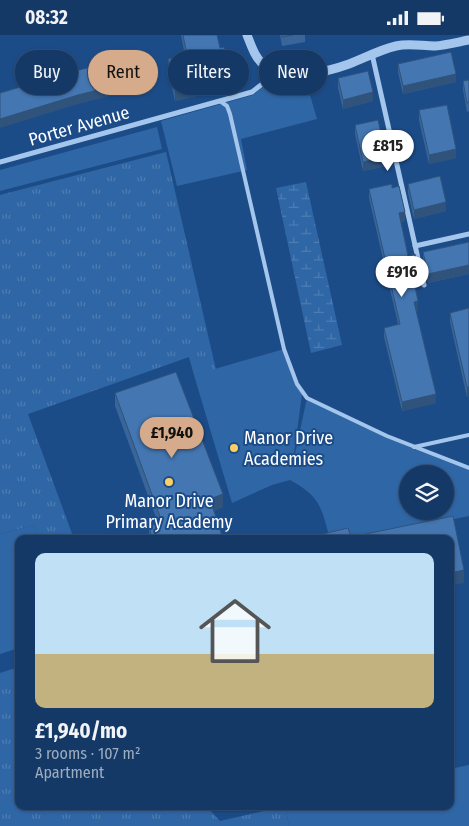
<!DOCTYPE html>
<html lang="en">
<head>
<meta charset="utf-8">
<style>
	:root { --surface:#153966; --page:#22446f; --text:#f1f3f6; --muted:#9dacbf; --line:#34537a; --accent:#d6ab8b }
	body { margin:0; font-family:"Fira Sans Condensed",sans-serif; background:var(--page); color:var(--text); height:100vh; display:flex; flex-direction:column; font-size:19px; white-space:nowrap }
	* { box-sizing:border-box; margin:0 }
	p { font-size:16px; color:var(--muted) }
	.icon { flex:none; width:28px; height:28px; fill:none; stroke:currentColor; stroke-width:2; stroke-linecap:round; stroke-linejoin:round }
	.map { position:relative; flex:1; overflow:hidden }
	.sheet { position:absolute; left:15px; top:500px; width:439px; height:275px; display:flex; flex-direction:column; background:var(--surface); border-radius:10px; box-shadow:0 1px 4px #0004,0 0 0 1px var(--line) }
	.sheet>* { flex:none }
	.hud { position:absolute; left:15px; top:15px; width:440px; height:45px; display:flex; gap:10px }
	.fabs { position:absolute; left:399px; top:430px; display:grid; gap:10px }
	.fabs a { display:grid; place-items:center; width:55px; height:55px; border-radius:50%; background:var(--surface); box-shadow:0 1px 4px #0004,0 0 0 1px var(--line); font-size:25px }
	.price { position:absolute; translate:-50% -42px; padding:0 11px; border-radius:18px; background:#fff; color:#222; font-size:16px; line-height:32px; filter:drop-shadow(0 1px 2px #0008) }
	.price::after { content:''; position:absolute; left:50%; top:30px; width:15px; height:11px; margin-left:-8px; background:inherit; clip-path:polygon(0 0,100% 0,50% 100%) }
	.price.on { background:var(--accent); color:#111 }
	ul { padding:0; list-style:none }
	li { display:grid; align-content:center; gap:10px; height:265px; padding:0 20px }
	li+li { border-top:1px solid var(--line) }
	li span { display:grid; place-items:center; height:155px; border-radius:10px; color:#555 }
	li>.icon { margin-inline-start:auto }
	span .icon { width:90px; height:90px; fill:#fffc; stroke-width:1 }
	li b { font-size:21px }
	.pill { padding:0 18px; border-radius:22px; background:var(--surface); box-shadow:0 1px 4px #0004,0 0 0 1px var(--line); font-size:18px; line-height:45px }
	.pill.on { background:var(--accent); color:#111 }
	.status { display:flex; justify-content:space-between; align-items:center; height:35px; padding:0 25px; background:var(--surface); direction:ltr }
	.status svg { height:14px; fill:currentColor }
	.map>svg:first-child { display:block }
</style>
</head>
<body>
<div class="status"><b>08:32</b><svg viewBox="0 0 49 12"><path d="M0 12V9h3v3zM5 12V6h3v6zM10 12V3h3v9zM15 12V0h3v12zM26 1h20v11H26zM47 4h2v5h-2z"/></svg></div>
<div class="map">
<svg width="469" height="791" viewBox="0 0 469 791">
	<defs>
		<pattern id="wetland-marsh" width="20" height="14" patternUnits="userSpaceOnUse" patternTransform="scale(1.25)"><rect width="20" height="14" fill="#2f66a5"/><path d="M1 5h8M5 5V1M11 12h8M15 12V8" fill="none" stroke="#4e7db2"/></pattern>
		<pattern id="park-tufts" width="24" height="20" patternUnits="userSpaceOnUse" patternTransform="scale(1.25)"><rect width="24" height="20" fill="#2f66a5"/><path d="M3 7l-1-3M5 7V3M7 7l1-3M15 17l-1-3M17 17v-4M19 17l1-3" fill="none" stroke="#4e7db2"/></pattern>
	</defs>
	<rect width="100%" height="100%" fill="#1c4c88"/>
	<g fill="#2f66a5" fill-rule="evenodd">
		<polygon points="268,48 279,48 307,50 317,84 241,104 247,135 177,151 161,86 253,60"/>
		<polygon points="157,92 162,114 0,156 0,135"/>
		<path d="M 284,314 L 302,359 L 292,433 L 307,363 L 375,396 L 469,434 L 469,481 L 358,504 L 330,504 C 321,472 321,462 290,445 L 272,450 L 232,468 L 194,340 ZM 408,439 L 445,439 L 445,476 L 408,476 Z"/>
		<polygon points="34,490 38,504 19,504 19,613 0,619 0,499"/>
		<polygon points="469,730 469,791 289,791 285,771 450,771 450,734"/>
	</g>
	<polygon fill="url(#wetland-marsh)" points="306,147 342,310 311,318 276,153"/>
	<g fill="url(#park-tufts)">
		<polygon points="166,117 216,335 194,340 189,322 28,379 74,504 38,504 34,490 0,499 0,160"/>
		<polygon points="19,632 19,771 206,771 220,786 285,771 289,791 0,791 0,638"/>
	</g>
	<g fill="none" stroke-linecap="round" stroke-linejoin="round">
		<g stroke="#a5c6ec" stroke-width="4">
			<polyline points="220,66 227,71 230,79 284,314 297,349 307,363 387,401 469,433"/>
			<polyline points="414,412 469,400"/>
		</g>
		<g stroke="#a5c6ec" stroke-width="5">
			<polyline points="372,19 424,250"/>
			<polyline points="0,127 252,57 266,46 272,35"/>
			<polyline points="415,211 469,199"/>
		</g>
		<path stroke="#a5c6ec" stroke-width="9" d="M 247,0 C 251,10 255,23 264,30 C 283,48 327,37 349,29 C 365,23 379,15 396,11 C 409,8 422,11 435,11 C 446,10 458,7 469,5"/>
	</g>
	<g fill="#3a6598">
		<polygon points="181,0 217,0 231,53 175,66 168,35 168,24 185,21"/>
		<polygon points="280,0 305,0 305,7 282,11"/>
		<polygon points="398,29 456,47 403,59 398,37"/>
		<polygon points="338,43 373,66 343,74 338,53"/>
		<polygon points="469,45 469,76 467,77 463,55 463,46"/>
		<polygon points="419,75 456,123 429,129 419,85"/>
		<polygon points="355,90 386,131 363,136 355,99"/>
		<polygon points="408,149 446,176 414,184 408,158"/>
		<polygon points="369,154 405,186 401,187 408,221 419,250 415,251 418,276 416,276 436,368 402,376 384,302 384,293 398,289 369,163"/>
		<polygon points="469,207 469,239 428,248 423,226 423,217"/>
		<polygon points="469,273 469,361 467,362 450,287 450,278"/>
		<polygon points="115,358 223,472 214,476 223,504 149,504 149,491 158,488 115,371"/>
	</g>
	<g fill="#30537c">
		<polygon points="456,39 456,47 403,59 403,51"/>
		<polygon points="231,43 231,53 175,66 175,55"/>
		<polygon points="134,46 134,55 78,69 0,93 0,84 78,60"/>
		<polygon points="373,57 373,66 343,74 343,65"/>
		<polygon points="456,114 456,123 429,129 429,120"/>
		<polygon points="386,122 386,131 363,136 363,127"/>
		<polygon points="446,167 446,176 414,184 414,175"/>
		<polygon points="405,177 405,186 399,187 399,178"/>
		<polygon points="469,230 469,239 428,248 428,239"/>
		<polygon points="419,241 419,250 413,251 413,242"/>
		<polygon points="418,266 418,276 414,276 414,267"/>
		<polygon points="467,352 469,352 469,361 467,362"/>
		<polygon points="436,359 436,368 402,376 402,367"/>
		<polygon points="223,459 223,472 210,478 210,464"/>
		<polygon points="464,535 464,548 450,551 450,538"/>
	</g>
	<g fill="#4476b1" stroke="#30537c">
		<polygon points="183,0 217,0 220,13 224,12 231,43 175,55 168,24 187,20"/>
		<polygon points="282,0 293,0 282,2"/>
		<polygon points="451,17 456,39 403,51 398,29"/>
		<polygon points="128,23 134,46 78,60 0,84 0,58 71,37"/>
		<polygon points="368,36 373,57 343,65 338,43"/>
		<polygon points="469,45 469,67 467,68 463,46"/>
		<polygon points="447,70 456,114 429,120 419,75"/>
		<polygon points="378,85 386,122 363,127 355,90"/>
		<polygon points="440,141 446,167 414,175 408,149"/>
		<polygon points="392,149 392,153 399,151 405,177 399,178 408,221 415,219 419,241 413,242 418,266 414,267 436,359 402,367 384,293 400,289 369,154"/>
		<polygon points="469,207 469,230 428,239 423,217"/>
		<polygon points="469,273 469,352 467,352 450,278"/>
		<polygon points="176,337 223,459 210,464 223,504 152,504 149,491 162,487 115,358"/>
		<polygon points="453,481 464,535 450,538 450,504 302,504 348,493 351,502"/>
	</g>
	<g fill="#fcce63" stroke="#1c4c88" stroke-width="2">
		<circle cx="234" cy="413" r="5"/>
		<circle cx="169" cy="447" r="5"/>
	</g>
	<g text-anchor="middle" dominant-baseline="central" stroke-width="4" stroke-linejoin="round" paint-order="stroke">
		<g font-size="18" fill="#fff" stroke="#1c4c88">
			<text transform="translate(79 91) rotate(-16)">Porter Avenue</text>
		</g>
		<g font-size="18" fill="#fff" stroke="#1c4c88" text-anchor="start">
			<text x="244" y="403">Manor Drive<tspan x="244" dy="21">Academies</tspan></text>
			<text x="169" y="466" text-anchor="middle">Manor Drive<tspan x="169" dy="21">Primary Academy</tspan></text>
		</g>
	</g>
</svg>
<div class="fabs">
<a><svg class="icon" aria-label="layers" viewBox="0 0 24 24"><path d="M12 4l9 5-9 5-9-5zM3 14l9 5 9-5"/></svg></a>
</div>
<b class="price" style="left:388px;top:137px">£815</b>
<b class="price" style="left:402px;top:263px">£916</b>
<b class="price on" style="left:172px;top:424px">£1,940</b>
<div class="hud">
<a class="pill">Buy</a>
<a class="pill on">Rent</a>
<a class="pill">Filters</a>
<a class="pill">New</a>
</div>
<section class="sheet">
<ul>
<li><span style="background:linear-gradient(#bfe0f5 65%,#c2b280 0)"><svg class="icon" aria-label="home" viewBox="0 0 24 24"><path d="M3 11l9-7 9 7M6 9v11h12V9"/></svg></span><div><b>£1,940/mo</b><p>3 rooms · 107 m²</p><p>Apartment</p></div></li>
</ul>
</section>
</div>
</body>
</html>
